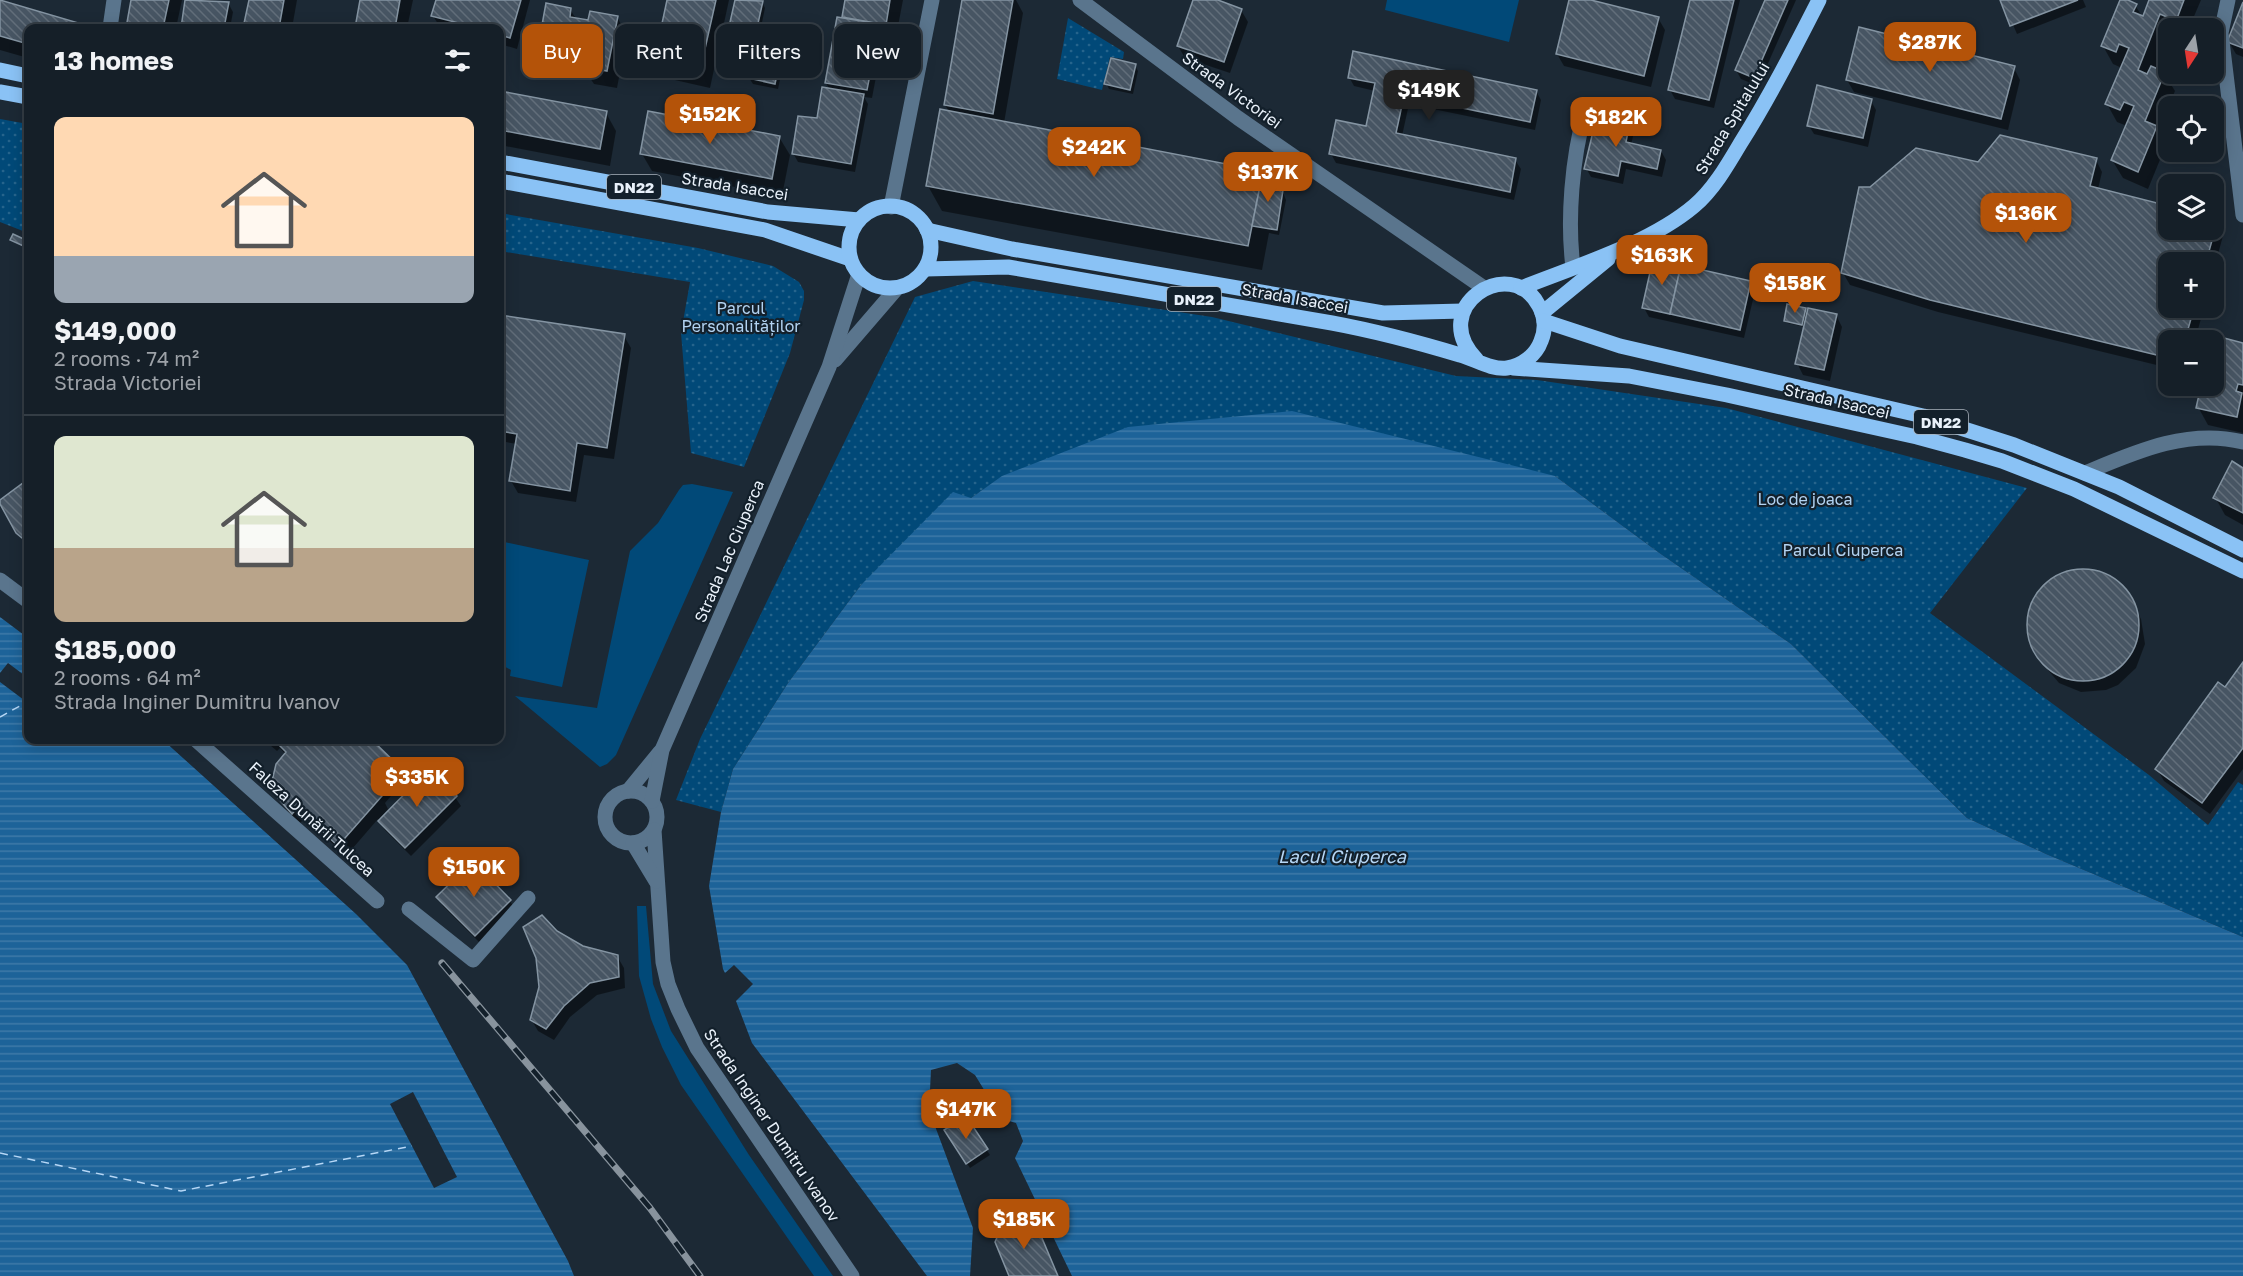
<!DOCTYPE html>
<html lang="en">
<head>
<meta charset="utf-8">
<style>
	:root { --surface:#151f28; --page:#222c34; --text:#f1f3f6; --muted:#9da2a8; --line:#343d45; --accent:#b45309 }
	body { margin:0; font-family:"Golos Text",sans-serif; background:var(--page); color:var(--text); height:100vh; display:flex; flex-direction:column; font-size:22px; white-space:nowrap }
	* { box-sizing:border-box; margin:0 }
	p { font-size:20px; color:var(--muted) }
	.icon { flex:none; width:33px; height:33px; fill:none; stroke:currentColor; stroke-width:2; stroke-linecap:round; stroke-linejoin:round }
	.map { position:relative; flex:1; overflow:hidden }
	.details { position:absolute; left:24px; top:24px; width:480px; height:720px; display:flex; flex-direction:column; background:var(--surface); border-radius:12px; box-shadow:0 3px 15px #0003,0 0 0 2px var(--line) }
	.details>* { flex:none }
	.top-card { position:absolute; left:522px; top:24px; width:570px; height:54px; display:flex; gap:12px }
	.needle { width:39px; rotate:192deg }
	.tools { position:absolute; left:2158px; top:18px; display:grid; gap:12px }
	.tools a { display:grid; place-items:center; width:66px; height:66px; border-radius:12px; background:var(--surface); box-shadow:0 3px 15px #0003,0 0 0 2px var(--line); font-size:30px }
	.price { position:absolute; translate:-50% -51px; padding:0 14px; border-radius:12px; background:var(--accent); color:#fff; font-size:20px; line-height:39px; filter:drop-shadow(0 2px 3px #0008) }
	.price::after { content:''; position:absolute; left:50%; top:36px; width:18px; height:14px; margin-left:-9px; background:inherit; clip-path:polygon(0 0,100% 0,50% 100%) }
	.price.active { background:#222; color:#fff }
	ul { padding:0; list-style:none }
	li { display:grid; align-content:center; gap:12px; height:318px; padding:0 30px }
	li+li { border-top:2px solid var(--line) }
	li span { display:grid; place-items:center; height:186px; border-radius:12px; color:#555 }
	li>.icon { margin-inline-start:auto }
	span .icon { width:108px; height:108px; fill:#fffc; stroke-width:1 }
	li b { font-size:26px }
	h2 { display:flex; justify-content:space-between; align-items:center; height:72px; padding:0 30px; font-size:26px }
	.pill { padding:0 21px; border-radius:12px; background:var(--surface); box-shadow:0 3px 15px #0003,0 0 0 2px var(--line); font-size:21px; line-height:54px }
	.pill.active { background:var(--accent); color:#fff }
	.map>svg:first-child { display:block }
</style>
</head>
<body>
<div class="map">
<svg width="2243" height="1276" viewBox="0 0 2243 1276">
	<defs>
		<pattern id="park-dots" width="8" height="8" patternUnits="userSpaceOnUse" patternTransform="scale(1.5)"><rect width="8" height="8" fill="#014978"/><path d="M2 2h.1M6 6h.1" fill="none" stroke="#26648c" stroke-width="1.8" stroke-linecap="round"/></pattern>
		<pattern id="water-rules" width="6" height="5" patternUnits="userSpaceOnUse" patternTransform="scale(1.5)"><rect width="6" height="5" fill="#1d6399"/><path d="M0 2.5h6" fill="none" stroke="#3e7aa8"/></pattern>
		<pattern id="building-back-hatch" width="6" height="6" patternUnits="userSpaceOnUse" patternTransform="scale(1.5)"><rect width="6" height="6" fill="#475563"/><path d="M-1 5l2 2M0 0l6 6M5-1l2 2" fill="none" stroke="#626e7a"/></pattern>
	</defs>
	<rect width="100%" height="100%" fill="#1c2935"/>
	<g fill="#014978">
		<polygon points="1387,0 1519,0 1509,42 1385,10"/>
		<polygon points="692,484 733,492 616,755 607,764 600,767 515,696 597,708 630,551 658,523 679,490 683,485"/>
		<polygon points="500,541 589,560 562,687 510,676 511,670 500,664"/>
		<polygon points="637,906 646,906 653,984 671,1031 749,1155 833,1276 814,1276 681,1085 662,1047 651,1019 639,976"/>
	</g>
	<g fill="url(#park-dots)">
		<polygon points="1068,18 1124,52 1123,59 1110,57 1102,90 1057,79"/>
		<polygon points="0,119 28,124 28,233 0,222"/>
		<polygon points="500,213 698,248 773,266 799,282 804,291 804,300 790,353 744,467 691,453 681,333 690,282 500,251"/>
		<polygon points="973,281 1212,317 1456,376 1537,380 1726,408 2027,488 1930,613 2149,775 2208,825 2238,782 2243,785 2243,937 2046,854 1967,818 1791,644 1658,552 1555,476 1003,476 971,498 861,585 788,683 733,769 721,812 676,800 700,739 915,297"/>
	</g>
	<g fill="url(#water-rules)">
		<polygon points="1292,411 1555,476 1658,552 1791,644 1967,818 2046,854 2243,937 2243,1276 1072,1276 1015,1158 1023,1141 1016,1123 1002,1119 975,1075 957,1063 931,1070 929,1110 973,1228 970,1276 927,1276 752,1043 736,1001 753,984 734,965 725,973 723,969 709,886 721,812 733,769 788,683 861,585 953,492 971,498 1002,476 1128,427"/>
		<polygon points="0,617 28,638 28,740 163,740 356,914 407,965 568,1261 574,1276 0,1276"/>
	</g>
	<g fill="#1c2935">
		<polygon points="8,663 28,678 28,703 0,682 0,673"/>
		<polygon points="413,1092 457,1177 434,1188 390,1104"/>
	</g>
	<g fill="#0007">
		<polygon points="132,0 182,0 176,28 127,28"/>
		<polygon points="187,0 209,0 228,3 233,12 230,28 182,28"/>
		<polygon points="250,0 297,0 292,28 245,28"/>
		<polygon points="362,0 413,0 407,28 356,28"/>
		<polygon points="437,0 530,0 517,49 500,44 500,28 440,27 433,16"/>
		<polygon points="669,0 729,0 710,88 666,78 656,60"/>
		<polygon points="737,0 762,2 765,8 758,42 782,47 786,52 778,89 753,84 749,78 753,60 729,55 726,49"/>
		<polygon points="847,0 903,0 895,42 883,40 872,98 864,97 868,104 855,172 798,162 793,153 818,119 830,90 826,83 846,20 844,17"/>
		<polygon points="964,0 1016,0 1023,13 1004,123 1282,190 1286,200 1279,235 1269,233 1262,270 942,211 928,186 950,113 945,105"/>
		<polygon points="1194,0 1213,0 1241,10 1248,22 1230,73 1185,58 1178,46"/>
		<polygon points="1571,0 1584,0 1658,18 1665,30 1651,87 1564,66 1557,54"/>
		<polygon points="1692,0 1740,0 1714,108 1675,99 1670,90"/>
		<polygon points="1767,0 1796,0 1758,86 1741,79 1736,70"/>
		<polygon points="2002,0 2083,0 2086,7 2017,34"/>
		<polygon points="2122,0 2135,5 2143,18 2151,0 2201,0 2189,28 2169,28 2169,35 2155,69 2164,73 2175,91 2158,131 2166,145 2148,189 2123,178 2112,160 2127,126 2117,122 2107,104 2122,68 2113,64 2103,46"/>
		<polygon points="0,1 91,28 92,28 28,28 28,58 0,50"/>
		<polygon points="2243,6 2243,57 2236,54 2229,42"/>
		<polygon points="570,9 576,19 590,22 617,17 627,35 617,88 594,84 588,75 574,72 572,80 548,76 538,58"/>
		<polygon points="1135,66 1138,71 1133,94 1109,89 1106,83"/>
		<polygon points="2014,68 2020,80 2008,130 1854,92 1847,80"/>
		<polygon points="1349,77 1536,91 1541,100 1535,130 1409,104 1402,136 1515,160 1521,169 1514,200 1336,163 1331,154 1367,128 1375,91 1354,86"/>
		<polygon points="500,93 606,113 616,131 610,166 500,145"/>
		<polygon points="1871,101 1876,110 1868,147 1814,134 1809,126"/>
		<polygon points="1629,124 1634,132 1631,145 1661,151 1666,160 1662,177 1626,169 1623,184 1591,177 1586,168"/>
		<polygon points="779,137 790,155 782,196 652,171 642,154"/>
		<polygon points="2096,160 2102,172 2098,189 2169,208 2169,230 2214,230 2214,219 2217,220 2224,232 2214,269 2214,262 2169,262 2169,308 2204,308 2195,340 2169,340 2169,368 1938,312 1850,285 1843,273 1871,188 1979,164"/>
		<polygon points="1750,282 1755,291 1744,338 1649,317 1644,308"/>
		<polygon points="1805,309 1808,315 1836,315 1842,327 1830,381 1803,375 1797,363 1805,327 1787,323 1785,321"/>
		<polygon points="500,316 624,336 631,348 614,459 584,455 576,502 518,493 511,481 517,444 500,441"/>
		<polygon points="2243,344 2243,433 2208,425 2198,407 2201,386 2214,386 2214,360 2220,362"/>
		<polygon points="2243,469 2243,525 2225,515 2215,497"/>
		<polygon points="23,484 28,487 28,548 0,502"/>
		<polygon points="2089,572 2110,579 2128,595 2141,619 2145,644 2136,668 2118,685 2106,690 2081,692 2059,683 2043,664 2036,652 2029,629 2033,605 2038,595 2056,578 2066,574"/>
		<polygon points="2243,664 2243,769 2210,814 2164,781 2157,769 2225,689"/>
		<polygon points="264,740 370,740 403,772 410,784 400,793 396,790 385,803 388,809 381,817 383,819 455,797 461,806 411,856 385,830 378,819 346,856 305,818 299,824 287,810 279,797 286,755 280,748 277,751"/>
		<polygon points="438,897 510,901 515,909 481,944 443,906"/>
		<polygon points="556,932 582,947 617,956 624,968 625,988 597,995 570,1017 554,1040 538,1031 531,1019"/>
		<polygon points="966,1118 990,1155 970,1168 949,1136"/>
	</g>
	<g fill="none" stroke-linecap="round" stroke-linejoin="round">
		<g stroke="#b6d7f6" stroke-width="1.5" stroke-dasharray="8 6" stroke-linecap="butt">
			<polyline points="0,717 27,702"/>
			<polyline points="0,1153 181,1191 412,1146"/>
		</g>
	</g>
	<g fill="url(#building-back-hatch)" stroke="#8494a2" stroke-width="1.5">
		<polygon points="0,0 92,27 92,28 28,28 28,44 0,36"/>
		<polygon points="131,0 169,0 163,28 126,28"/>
		<polygon points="185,0 229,2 224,28 181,28"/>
		<polygon points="249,0 284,0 279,28 243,28"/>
		<polygon points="360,0 400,0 395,28 355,28"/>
		<polygon points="436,0 521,0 510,38 500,35 500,28 478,28 431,16"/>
		<polygon points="667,0 716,0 700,71 654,61"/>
		<polygon points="735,0 763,1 751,55 724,49"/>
		<polygon points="845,0 890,0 886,25 842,17"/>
		<polygon points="962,0 1013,0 993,114 944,105"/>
		<polygon points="1193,0 1218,0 1242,9 1224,62 1177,46"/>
		<polygon points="1569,0 1591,0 1659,17 1644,76 1556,54"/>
		<polygon points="1690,0 1734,0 1709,100 1668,90"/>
		<polygon points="1765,0 1788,0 1754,78 1735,70"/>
		<polygon points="2000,0 2078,0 2010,26"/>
		<polygon points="2120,0 2128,0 2137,4 2133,12 2143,16 2149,0 2184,0 2176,21 2160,14 2138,70 2147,74 2151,66 2165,72 2145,121 2157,126 2138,172 2111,160 2134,106 2124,102 2120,110 2105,104 2129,48 2119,44 2116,52 2101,46"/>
		<polygon points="2243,2 2243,48 2227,42"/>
		<polygon points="546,3 571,8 570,17 588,20 590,11 618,16 607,71 582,66 583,58 564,55 563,63 536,58"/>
		<polygon points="837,17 880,24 867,90 825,83"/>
		<polygon points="1859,27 2015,66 2001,119 1846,80"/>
		<polygon points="756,40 783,46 775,84 748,78"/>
		<polygon points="1353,51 1537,90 1530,122 1404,96 1396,133 1516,158 1510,192 1329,154 1336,120 1366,126 1375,83 1348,78"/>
		<polygon points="1111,58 1136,64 1130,90 1104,84"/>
		<polygon points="1817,85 1872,99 1863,138 1807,126"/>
		<polygon points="822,87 864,94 851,164 792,154 798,116 817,118"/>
		<polygon points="500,91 607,111 600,149 500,130"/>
		<polygon points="940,109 1263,171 1248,246 926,186"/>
		<polygon points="648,111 780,136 772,179 640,154"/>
		<polygon points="1597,115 1630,122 1626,142 1661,150 1657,169 1621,161 1618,176 1584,169"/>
		<polygon points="2000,135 2097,158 2090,186 2169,206 2169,230 2214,230 2214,218 2218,219 2206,262 2169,262 2169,308 2194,308 2185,340 2169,340 2169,358 1930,300 1841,273 1859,187 1870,187 1916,148 1978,162"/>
		<polygon points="1263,171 1270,172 1283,190 1277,230 1252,226"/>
		<polygon points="13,234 28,241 28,248 10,240"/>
		<polygon points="1653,259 1681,265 1670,314 1642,308"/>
		<polygon points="1681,265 1751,281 1740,330 1670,314"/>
		<polygon points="1787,304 1806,308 1802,325 1784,321"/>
		<polygon points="1808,308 1837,314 1824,370 1795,364"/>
		<polygon points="500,315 625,334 607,448 577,443 570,491 509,481 517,434 500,431"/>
		<polygon points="2224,338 2243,343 2243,385 2238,384 2236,391 2242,393 2237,417 2196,408 2201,386 2214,386 2214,359 2219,360"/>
		<polygon points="2232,461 2243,468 2243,513 2213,498"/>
		<polygon points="23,483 28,486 28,543 16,533 0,504 0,500"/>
		<circle cx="2083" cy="625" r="56"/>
		<polygon points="2243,662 2243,748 2202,803 2155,769 2218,682 2225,687"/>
		<polygon points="274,740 372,740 404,771 393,782 388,779 378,791 382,796 338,846 297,808 292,814 278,798 272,781 276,764 286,752"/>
		<polygon points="429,769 457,796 405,848 378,821"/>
		<polygon points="473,861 511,900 475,936 436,897"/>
		<polygon points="542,915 557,931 583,946 618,955 619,977 590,983 564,1006 546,1029 530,1020 539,987 536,958 523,927"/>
		<polygon points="966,1116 988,1149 966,1164 944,1130"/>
		<polygon points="1018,1219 1036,1224 1058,1276 1009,1276 995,1242 1002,1226"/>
	</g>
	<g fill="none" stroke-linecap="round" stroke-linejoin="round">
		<g stroke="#5a758d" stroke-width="15">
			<polyline points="1080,0 1238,118 1484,288"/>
			<polyline points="2228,0 2221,33 2243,215"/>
			<polyline points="110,28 114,0"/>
			<polyline points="891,207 932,0"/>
			<path d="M 1573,267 C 1567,220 1572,158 1585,112"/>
			<polyline points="835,360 897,288"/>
			<path d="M 2085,473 C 2135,452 2188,428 2243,442"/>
			<polyline points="0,580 28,601"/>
			<polyline points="196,740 377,901"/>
			<circle cx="631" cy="817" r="26"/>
			<polyline points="628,791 660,752"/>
			<polyline points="652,801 662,750 829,367 859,274"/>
			<polyline points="654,830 663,962 668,984 678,1009 697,1048 852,1276"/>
			<polyline points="633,843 656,881"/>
			<polyline points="409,909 473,960 528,898"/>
		</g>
		<g stroke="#8ac2f5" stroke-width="15">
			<polyline points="0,70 28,76"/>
			<polyline points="0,92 28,97"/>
			<polyline points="500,162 768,212 859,220"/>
			<polyline points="500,181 765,230 850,259"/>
			<circle cx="890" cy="247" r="41"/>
			<polyline points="927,230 1012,249 1383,313 1463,311"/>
			<path d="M 925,269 L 1008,267 L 1332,323 C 1375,331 1417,342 1460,355 C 1475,359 1491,370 1507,368 C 1522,366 1536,355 1541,341 C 1546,329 1545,317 1539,306 C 1511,252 1425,308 1477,360"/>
			<path d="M 1521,288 C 1576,266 1649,244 1694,206 C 1713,190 1727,166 1740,144 C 1769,98 1794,49 1819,0"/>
			<polyline points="1542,313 1608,259"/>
			<polyline points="1544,321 1620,346 1923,416 2014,445 2119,487 2243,550"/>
			<polyline points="1513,368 1629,376 1727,395 1917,437 1965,450 2002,461 2074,489 2243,571"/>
		</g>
		<defs>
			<polyline id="rail" points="442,963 650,1208 700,1276"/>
		</defs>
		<use href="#rail" stroke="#88939d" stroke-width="7"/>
		<use href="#rail" stroke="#13202b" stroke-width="4.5" stroke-dasharray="14" stroke-linecap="butt"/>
	</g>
	<g text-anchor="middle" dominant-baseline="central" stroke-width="4.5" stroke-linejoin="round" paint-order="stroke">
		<g fill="#13202b" stroke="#a9b2bc" stroke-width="1.5">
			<rect x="607" y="175" width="54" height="24" rx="4.5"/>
			<rect x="1167" y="287" width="54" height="24" rx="4.5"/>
			<rect x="1914" y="410" width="54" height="24" rx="4.5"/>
		</g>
		<g font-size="15" font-weight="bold" fill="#e9f1fa">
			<text x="634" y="187">DN22</text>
			<text x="1194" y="299">DN22</text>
			<text x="1941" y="422">DN22</text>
		</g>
		<g font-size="16" fill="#e9f1fa" stroke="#13202b">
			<text transform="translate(1232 90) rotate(36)">Strada Victoriei</text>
			<text transform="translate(1732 118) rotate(-59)">Strada Spitalului</text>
			<text transform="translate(735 186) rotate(9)">Strada Isaccei</text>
			<text transform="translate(1295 298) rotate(10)">Strada Isaccei</text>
			<text transform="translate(1837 401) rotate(13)">Strada Isaccei</text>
			<text transform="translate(729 551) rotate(-67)">Strada Lac Ciuperca</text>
			<text transform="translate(312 819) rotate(42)">Faleza Dunării Tulcea</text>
			<text transform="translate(772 1125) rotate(56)">Strada Inginer Dumitru Ivanov</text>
		</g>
		<g font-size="16" fill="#b2d3f2" stroke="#13202b">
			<text x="741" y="308">Parcul<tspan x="741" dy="18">Personalităților</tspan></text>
			<text x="1805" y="499">Loc de joaca</text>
			<text x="1843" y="550">Parcul Ciuperca</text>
		</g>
		<g font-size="18" font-style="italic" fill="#b6d7f6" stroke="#13202b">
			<text x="1342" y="856">Lacul Ciuperca</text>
		</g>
	</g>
</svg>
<div class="tools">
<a><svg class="needle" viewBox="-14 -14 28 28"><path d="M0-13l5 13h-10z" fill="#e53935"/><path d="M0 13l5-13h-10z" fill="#9da2a8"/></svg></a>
<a><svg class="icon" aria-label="locate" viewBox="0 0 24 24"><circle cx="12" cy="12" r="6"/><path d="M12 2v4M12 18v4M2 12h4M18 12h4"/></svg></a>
<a><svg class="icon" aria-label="layers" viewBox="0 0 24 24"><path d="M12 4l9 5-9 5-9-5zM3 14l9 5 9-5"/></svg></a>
<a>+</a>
<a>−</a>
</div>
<b class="price" style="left:1930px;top:73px">$287K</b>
<b class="price active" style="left:1429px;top:121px">$149K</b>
<b class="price" style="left:710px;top:145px">$152K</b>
<b class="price" style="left:1616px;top:148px">$182K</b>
<b class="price" style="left:1094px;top:178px">$242K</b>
<b class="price" style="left:1268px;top:203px">$137K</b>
<b class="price" style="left:2026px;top:244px">$136K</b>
<b class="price" style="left:1662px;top:286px">$163K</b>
<b class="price" style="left:1795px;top:314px">$158K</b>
<b class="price" style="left:417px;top:808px">$335K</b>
<b class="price" style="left:474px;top:898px">$150K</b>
<b class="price" style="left:966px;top:1140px">$147K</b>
<b class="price" style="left:1024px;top:1250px">$185K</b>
<div class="top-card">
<a class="pill active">Buy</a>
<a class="pill">Rent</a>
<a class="pill">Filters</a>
<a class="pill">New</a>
</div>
<section class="details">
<h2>13 homes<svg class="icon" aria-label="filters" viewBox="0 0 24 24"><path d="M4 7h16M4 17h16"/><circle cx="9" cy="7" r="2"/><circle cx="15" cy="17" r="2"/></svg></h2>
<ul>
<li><span style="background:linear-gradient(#ffd9b3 75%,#9aa5b1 0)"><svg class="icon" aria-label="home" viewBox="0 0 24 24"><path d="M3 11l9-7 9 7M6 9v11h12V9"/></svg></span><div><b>$149,000</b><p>2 rooms · 74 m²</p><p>Strada Victoriei</p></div></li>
<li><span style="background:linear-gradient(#dfe7d0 60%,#b9a48a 0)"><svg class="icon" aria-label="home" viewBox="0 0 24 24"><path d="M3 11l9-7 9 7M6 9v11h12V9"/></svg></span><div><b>$185,000</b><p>2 rooms · 64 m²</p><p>Strada Inginer Dumitru Ivanov</p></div></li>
</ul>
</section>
</div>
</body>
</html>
